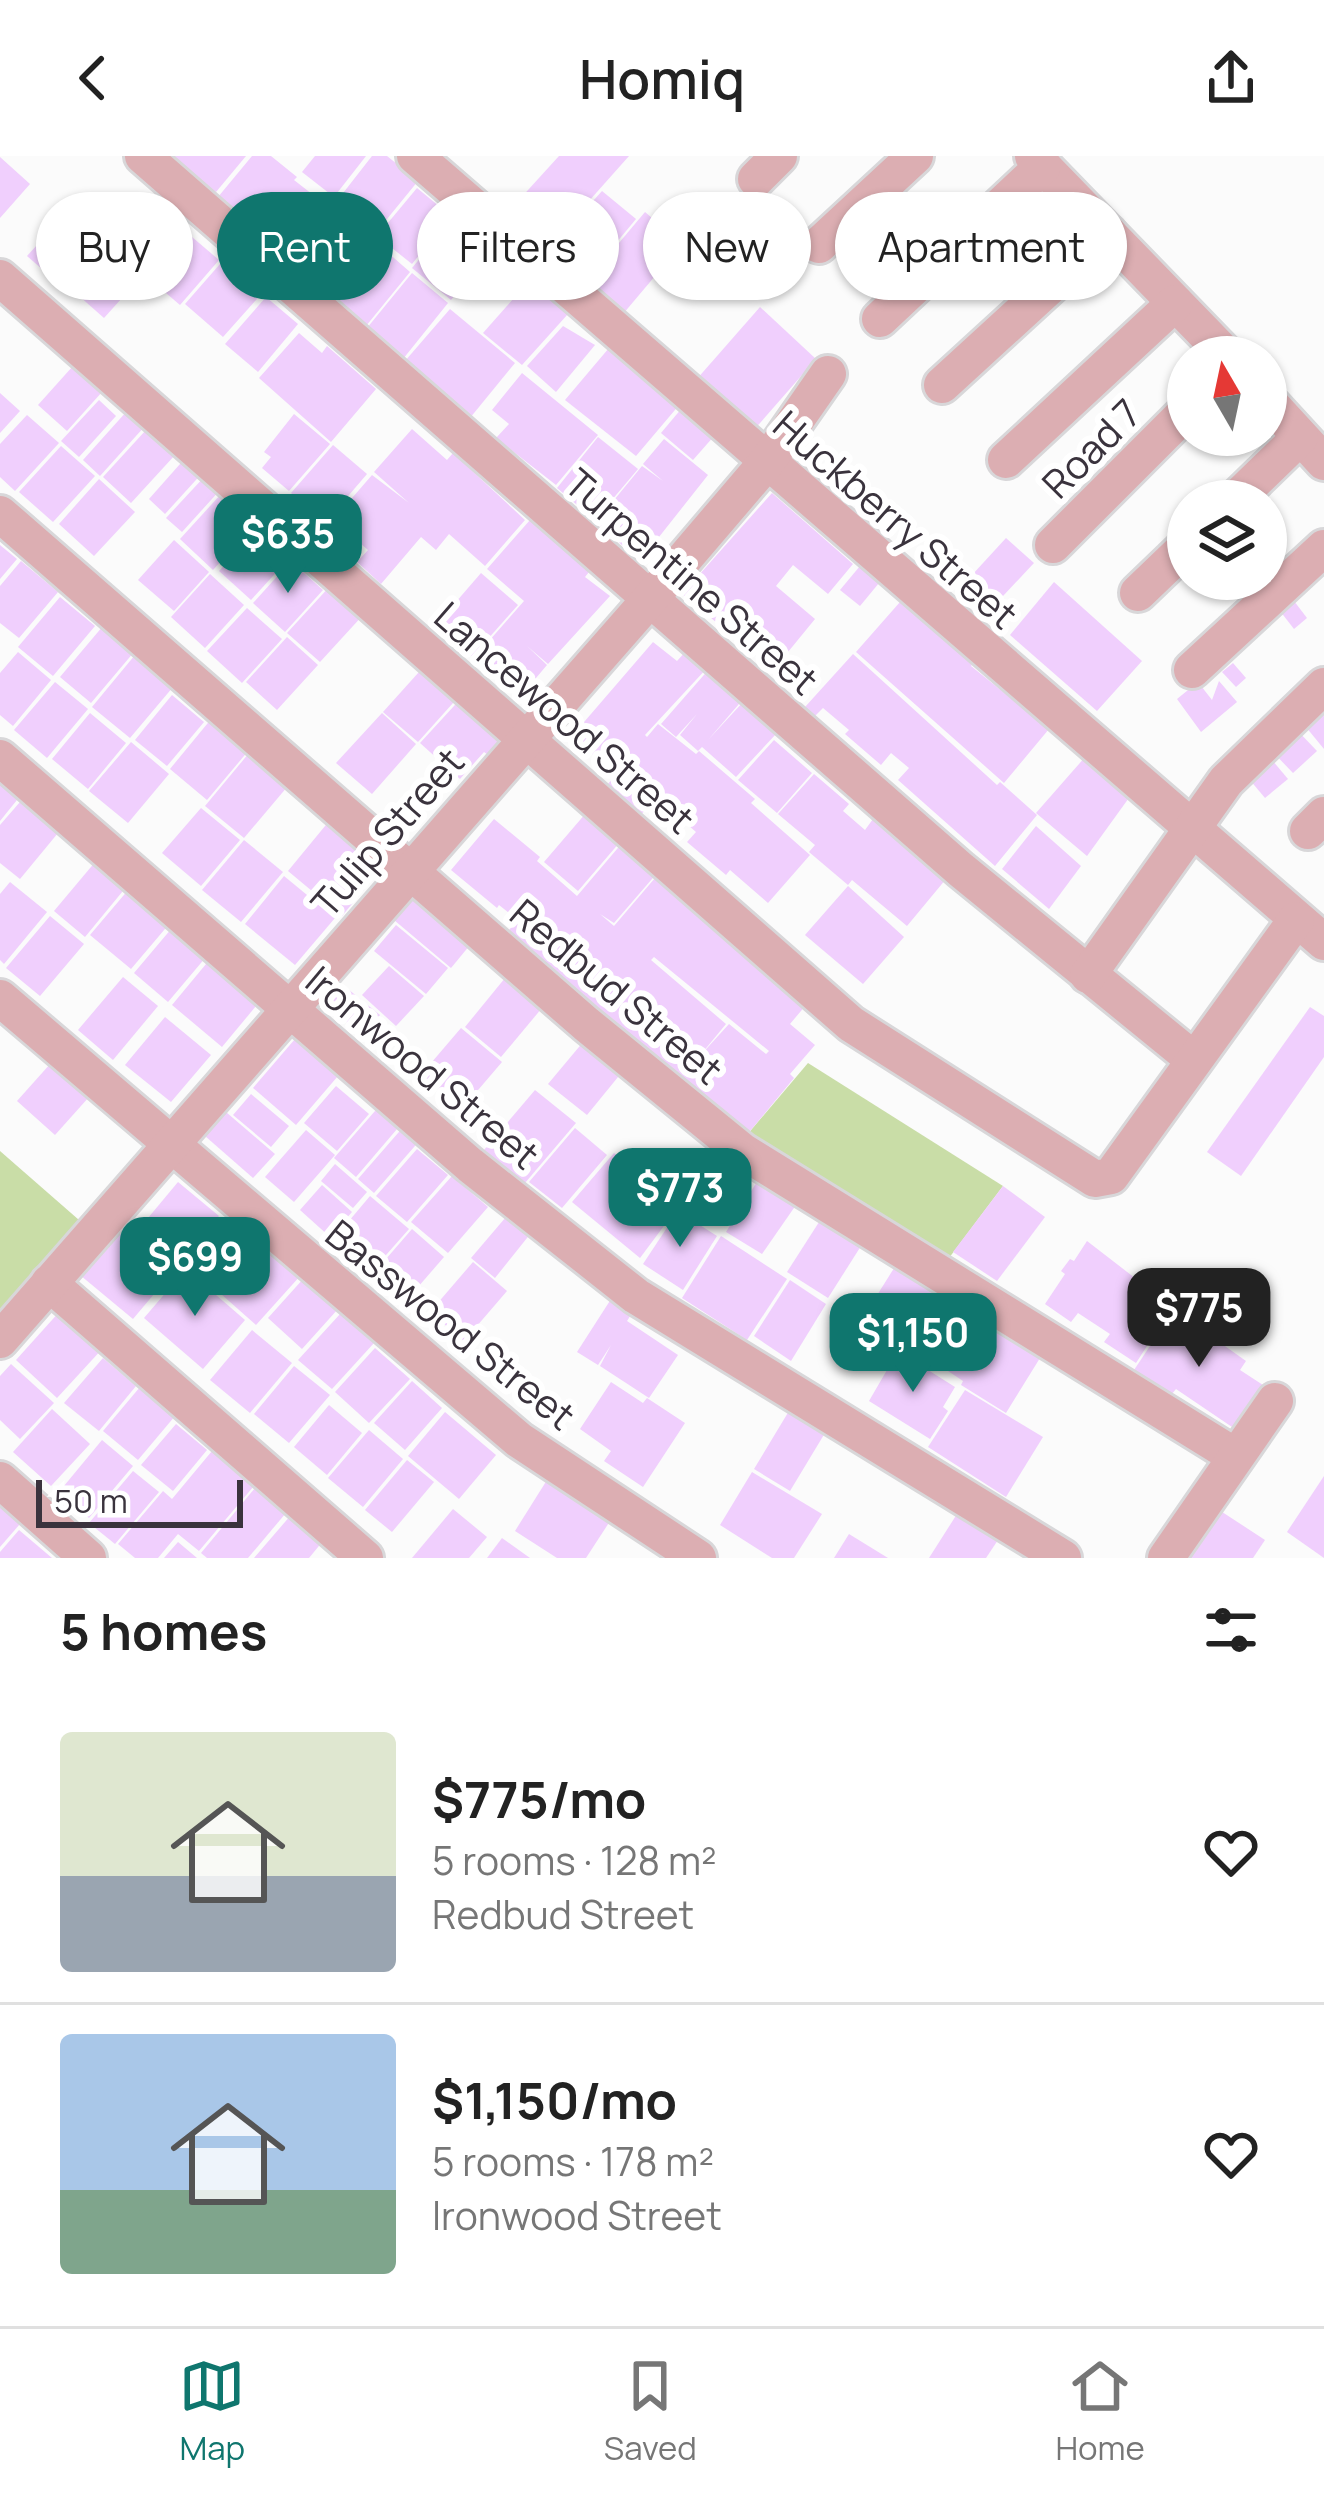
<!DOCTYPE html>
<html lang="en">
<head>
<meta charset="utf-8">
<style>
	:root { --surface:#fff; --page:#f2f2f2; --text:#222; --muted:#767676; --line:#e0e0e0; --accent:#0f766e }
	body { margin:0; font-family:Manrope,sans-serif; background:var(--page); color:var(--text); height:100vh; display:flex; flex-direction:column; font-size:45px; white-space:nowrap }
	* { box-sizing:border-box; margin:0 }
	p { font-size:39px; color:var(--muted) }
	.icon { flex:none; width:66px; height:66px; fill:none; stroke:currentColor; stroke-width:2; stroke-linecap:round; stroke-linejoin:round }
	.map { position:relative; height:1402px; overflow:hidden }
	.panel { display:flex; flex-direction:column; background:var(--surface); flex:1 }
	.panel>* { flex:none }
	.top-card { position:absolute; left:36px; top:36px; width:1254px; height:108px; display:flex; gap:24px }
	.needle { width:78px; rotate:351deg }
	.tools { position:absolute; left:1167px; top:180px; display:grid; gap:24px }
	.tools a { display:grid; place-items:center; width:120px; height:120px; border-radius:50%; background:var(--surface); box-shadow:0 3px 9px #0004; font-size:60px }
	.scale { position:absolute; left:36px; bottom:30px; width:207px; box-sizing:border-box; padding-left:12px; border:6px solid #3a333d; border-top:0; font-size:33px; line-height:42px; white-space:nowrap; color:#3a333d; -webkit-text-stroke:9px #fff; paint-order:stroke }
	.price { position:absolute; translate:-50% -102px; padding:0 27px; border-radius:24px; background:var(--accent); color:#fff; font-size:39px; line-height:78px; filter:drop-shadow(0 3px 6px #0008) }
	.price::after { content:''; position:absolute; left:50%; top:72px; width:36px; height:27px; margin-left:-18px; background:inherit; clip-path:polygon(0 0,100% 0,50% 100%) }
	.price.active { background:#222; color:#fff }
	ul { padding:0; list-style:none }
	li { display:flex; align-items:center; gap:36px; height:300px; padding:0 60px }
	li+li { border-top:3px solid var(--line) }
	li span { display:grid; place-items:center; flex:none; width:336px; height:240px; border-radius:12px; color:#555 }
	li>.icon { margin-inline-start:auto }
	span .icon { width:144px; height:144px; fill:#fffc; stroke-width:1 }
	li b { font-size:51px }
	h2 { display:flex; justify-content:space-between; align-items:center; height:144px; padding:0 60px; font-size:51px }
	.chip { padding:0 42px; border-radius:54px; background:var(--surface); box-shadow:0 3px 9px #0004; font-size:42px; line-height:108px }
	.chip.active { background:var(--accent); color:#fff }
	header { display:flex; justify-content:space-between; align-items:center; height:156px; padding:0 60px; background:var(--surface); font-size:54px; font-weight:600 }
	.tab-bar { display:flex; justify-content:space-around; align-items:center; height:168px; border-top:3px solid var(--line); background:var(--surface); font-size:33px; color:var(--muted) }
	.tab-bar a { display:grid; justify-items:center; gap:6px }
	.tab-bar .active { color:var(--accent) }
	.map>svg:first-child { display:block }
</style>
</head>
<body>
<header><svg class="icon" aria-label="back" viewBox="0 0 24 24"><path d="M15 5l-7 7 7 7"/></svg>Homiq<svg class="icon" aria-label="share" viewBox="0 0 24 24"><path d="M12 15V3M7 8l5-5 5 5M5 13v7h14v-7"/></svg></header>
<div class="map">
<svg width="1324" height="1402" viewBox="0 0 1324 1402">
	<rect width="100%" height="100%" fill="#fbfbfb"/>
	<g fill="#c9dda7">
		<polygon points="808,907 1003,1030 946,1106 746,980"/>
		<polygon points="0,995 79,1064 0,1155"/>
	</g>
	<g fill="#f0cffd" fill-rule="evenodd">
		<polygon points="168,0 246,0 216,36"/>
		<polygon points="252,0 271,0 297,21 294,24 330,52 298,91 263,59 253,71 218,41"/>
		<polygon points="315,0 366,0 334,41 302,16"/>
		<polygon points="372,0 387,0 418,25 374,79 339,54 410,116 366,170 290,105"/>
		<polygon points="559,0 629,0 548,91 508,56"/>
		<polygon points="0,1 30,28 0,62"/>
		<polygon points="417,32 451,60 412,108 377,80"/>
		<polygon points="602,35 636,63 587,122 551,92"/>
		<polygon points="131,54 170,87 144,117 105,83"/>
		<polygon points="68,55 105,88 65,133 27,100"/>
		<polygon points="645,56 682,88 623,158 587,125"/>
		<polygon points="453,63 492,94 451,144 412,112"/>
		<polygon points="185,75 219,104 180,149 146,120"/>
		<polygon points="106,91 140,122 104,162 70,132"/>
		<polygon points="227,100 265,134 223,181 185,148"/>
		<polygon points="412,117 448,147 403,203 367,172"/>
		<polygon points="529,125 568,158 522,209 483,177"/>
		<polygon points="266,141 298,168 258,216 225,188"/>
		<polygon points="760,151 816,203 753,275 696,224"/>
		<polygon points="450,153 515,207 470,262 405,205"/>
		<polygon points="563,170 595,189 556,236 527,210"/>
		<polygon points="299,177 322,197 327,190 376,233 331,286 259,222"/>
		<polygon points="609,192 680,248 636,300 565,244"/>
		<polygon points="73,210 102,236 67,275 38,249"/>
		<polygon points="522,217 598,279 556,329 496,282 509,268 492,254"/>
		<polygon points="0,237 20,255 0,277"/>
		<polygon points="99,244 116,260 79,301 61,285"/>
		<polygon points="682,252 715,279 693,304 661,277"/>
		<polygon points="127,255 145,270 100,320 83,304"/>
		<polygon points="294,258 330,288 289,335 262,312 271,301 264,296"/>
		<polygon points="27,259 59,287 15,335 0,321 0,288"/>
		<polygon points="412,273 447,304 453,297 525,364 485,410 449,378 436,394 421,381 381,428 357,406 368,394 333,364 372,319 409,347 374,316"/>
		<polygon points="146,274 175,299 131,347 103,321"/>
		<polygon points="598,281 638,313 595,364 557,332"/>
		<polygon points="664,283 708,319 640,405 596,366 642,310 663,325 643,308"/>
		<polygon points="333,289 367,318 325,367 291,337"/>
		<polygon points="61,290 95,320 53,366 19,336"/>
		<polygon points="188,299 205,314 165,358 149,343"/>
		<polygon points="206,319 221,333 182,376 166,362"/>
		<polygon points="99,323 135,356 94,400 59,368"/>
		<polygon points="222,337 255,367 213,414 180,383"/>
		<polygon points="772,337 853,408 828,438 793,409 776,430 815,463 779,507 751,484 762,470 751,461 734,481 682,438"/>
		<polygon points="530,364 589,416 585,421 610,440 548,508 527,490 547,509 525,535 499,513 494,519 474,502 524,445 487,413"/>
		<polygon points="260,370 292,399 251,444 219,415"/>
		<polygon points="1006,382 1034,407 988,456 961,431"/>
		<polygon points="174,384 209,416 174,455 138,424"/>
		<polygon points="0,389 17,403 0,423"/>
		<polygon points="21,405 58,436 19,482 0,467 0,430"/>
		<polygon points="291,405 323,434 285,476 253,447"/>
		<polygon points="860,410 879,427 860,450 840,434"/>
		<polygon points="481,417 518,449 472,501 436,469"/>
		<polygon points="210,418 244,449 205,492 171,461"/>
		<polygon points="1054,426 1142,505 1097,555 1010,479"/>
		<polygon points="331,429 364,458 320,506 287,477"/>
		<polygon points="60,441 95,470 53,520 18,491"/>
		<polygon points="1294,445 1307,462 1294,473 1280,455"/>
		<polygon points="900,446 914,458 917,454 978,501 971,510 1049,573 1004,627 856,496"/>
		<polygon points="247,452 282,483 242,527 207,495"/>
		<polygon points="103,470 134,496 91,547 60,521"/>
		<polygon points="287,481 318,509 277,554 246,526"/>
		<polygon points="653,486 677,505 687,494 708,511 645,579 647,581 658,568 696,598 699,595 755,643 751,647 810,699 768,747 730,714 726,719 687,686 696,676 656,641 640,660 606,630 616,619 572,580"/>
		<polygon points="18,496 51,524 13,570 0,559 0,517"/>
		<polygon points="853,498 997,629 1000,626 1037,659 995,710 898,624 909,612 891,597 881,609 845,578 849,574 823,552 815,560 805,551"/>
		<polygon points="135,499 173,531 130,582 92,551"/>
		<polygon points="428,506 462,537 418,586 383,556"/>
		<polygon points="1233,507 1246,522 1236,531 1222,516"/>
		<polygon points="710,512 745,541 708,584 744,545 777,577 736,621 702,591 698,595 680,579 697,558 676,581 661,568"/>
		<polygon points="1219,525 1237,546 1201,576 1177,543 1198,526 1212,544"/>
		<polygon points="55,526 88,553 47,602 14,574"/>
		<polygon points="465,538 511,579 491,601 484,596 460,623 420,587"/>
		<polygon points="172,539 204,566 167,610 135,584"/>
		<polygon points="1324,546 1324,593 1301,565"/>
		<polygon points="90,557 126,587 88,633 52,603"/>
		<polygon points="382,557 416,588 372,638 336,607"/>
		<polygon points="212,562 249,594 207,644 170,613"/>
		<polygon points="1294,571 1317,595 1293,617 1270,593"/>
		<polygon points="774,584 812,617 777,657 738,624"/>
		<polygon points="131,586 169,618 128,667 89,635"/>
		<polygon points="254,591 293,624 244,682 205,650"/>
		<polygon points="1267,598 1288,623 1265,642 1244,617"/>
		<polygon points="1086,600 1131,639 1087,700 1036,657"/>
		<polygon points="814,618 849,648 843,655 865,674 873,663 946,723 907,770 852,724 848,729 809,696 815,689 778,658"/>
		<polygon points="0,622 21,639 0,665"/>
		<polygon points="20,646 58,677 20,723 0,707 0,669"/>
		<polygon points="201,652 240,684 201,730 162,697"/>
		<polygon points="586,657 620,686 578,735 544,706"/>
		<path d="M 494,663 L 540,701 L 537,705 L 577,740 L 623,686 L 658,716 L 614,767 L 600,758 L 614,770 L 661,715 L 806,849 L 790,868 L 815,889 L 790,918 L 794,922 L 746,980 L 509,774 L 518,764 L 499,749 L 497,752 L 451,714 ZM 654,801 L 769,895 L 766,898 L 729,868 L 698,902 L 726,868 L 651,804 Z"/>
		<polygon points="330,664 384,709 342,760 288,715"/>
		<polygon points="1036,670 1081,710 1049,753 1002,713"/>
		<polygon points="244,684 283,716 241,766 202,734"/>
		<polygon points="96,705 127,730 85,781 54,755"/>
		<polygon points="284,720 335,762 295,809 245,768"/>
		<polygon points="10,726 47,756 4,808 0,804 0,738"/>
		<polygon points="848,730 904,781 863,828 805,779"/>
		<polygon points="129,733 170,767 131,813 90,779"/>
		<polygon points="413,742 470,789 451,812 394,764"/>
		<polygon points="50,760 84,788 40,840 6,812"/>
		<polygon points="396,769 448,812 426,838 374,795"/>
		<polygon points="172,772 206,801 168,846 134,817"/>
		<polygon points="211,802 261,844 222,891 172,849"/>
		<polygon points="389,810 424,840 396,870 362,839"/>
		<polygon points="123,821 158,850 113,904 78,874"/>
		<polygon points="505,822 542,852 501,901 465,871"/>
		<polygon points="343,829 380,859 363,880 326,849"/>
		<polygon points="1310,851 1324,860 1324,901 1241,1020 1207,996"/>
		<polygon points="165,861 211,899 171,946 125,909"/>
		<polygon points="461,872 502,906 461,954 420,920"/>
		<polygon points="589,879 627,910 587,959 548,928"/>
		<polygon points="295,883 338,920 296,969 253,932"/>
		<polygon points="51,907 89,941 55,979 17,945"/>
		<polygon points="336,930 369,958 337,995 304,967"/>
		<polygon points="535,934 576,967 525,1027 484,994"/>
		<polygon points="251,938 289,970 271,991 233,959"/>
		<polygon points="382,947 403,966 356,1021 334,1002"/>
		<polygon points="226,956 275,998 253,1022 205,980"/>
		<polygon points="405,969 421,983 374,1037 358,1023"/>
		<polygon points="575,972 607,999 562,1052 529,1026"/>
		<polygon points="306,974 335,999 294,1046 265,1021"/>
		<polygon points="417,993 448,1019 407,1066 376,1040"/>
		<polygon points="614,997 678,1051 640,1102 572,1046"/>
		<polygon points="335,1008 367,1036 353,1052 321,1025"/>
		<polygon points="452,1020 488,1051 448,1097 411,1066"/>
		<polygon points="758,1024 796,1049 762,1098 726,1076"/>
		<polygon points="178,1026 219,1060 178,1108 138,1074"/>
		<polygon points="322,1029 352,1056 330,1081 300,1054"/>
		<polygon points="1003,1030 1045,1061 997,1125 953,1096"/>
		<polygon points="370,1040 409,1073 371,1116 333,1084"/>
		<polygon points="512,1054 535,1072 495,1122 471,1102"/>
		<polygon points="678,1055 717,1080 683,1134 643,1108"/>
		<polygon points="821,1063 861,1090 828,1142 787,1116"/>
		<polygon points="123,1068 176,1112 133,1163 80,1119"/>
		<polygon points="412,1073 444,1101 405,1146 373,1118"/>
		<polygon points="721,1080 787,1123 747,1184 682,1142"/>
		<polygon points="1087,1085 1144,1129 1140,1134 1171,1153 1136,1207 1104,1186 1110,1178 1078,1157 1071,1166 1045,1148 1065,1118 1061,1115 1070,1103 1074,1105"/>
		<polygon points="267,1088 301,1119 256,1169 221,1138"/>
		<polygon points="901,1101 1004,1169 999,1177 1040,1202 1006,1257 961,1229 963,1225 936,1207 933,1212 859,1168"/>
		<polygon points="473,1106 507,1135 464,1185 430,1156"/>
		<polygon points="186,1113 245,1164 203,1213 144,1162"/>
		<polygon points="304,1122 338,1153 302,1193 268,1162"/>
		<polygon points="790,1124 826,1148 791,1205 754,1180"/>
		<polygon points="613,1140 634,1154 627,1165 678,1199 649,1242 600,1210 611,1189 598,1209 577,1196"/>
		<polygon points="61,1154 103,1192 57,1242 16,1204"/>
		<polygon points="1174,1154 1246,1205 1240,1214 1263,1229 1235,1273 1176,1233 1171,1239 1134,1214"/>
		<polygon points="341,1157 374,1187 332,1233 298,1204"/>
		<polygon points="252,1174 292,1207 250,1257 210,1224"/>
		<polygon points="375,1192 410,1223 369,1267 335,1236"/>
		<polygon points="898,1195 955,1231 943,1251 948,1255 930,1283 869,1245"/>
		<polygon points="103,1202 136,1230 99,1275 64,1247"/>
		<polygon points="11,1208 54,1247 20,1283 0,1264 0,1220"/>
		<polygon points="294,1210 330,1239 289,1287 254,1258"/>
		<polygon points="412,1225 442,1252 405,1294 374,1267"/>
		<polygon points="611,1226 643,1247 647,1242 685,1267 643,1331 604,1305 611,1295 580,1273"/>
		<polygon points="140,1231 175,1260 138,1304 103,1275"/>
		<polygon points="965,1234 1043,1281 1006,1341 928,1291"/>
		<polygon points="329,1249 362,1277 327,1319 294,1291"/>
		<polygon points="792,1250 828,1272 790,1335 754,1313"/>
		<polygon points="52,1253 90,1288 51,1330 13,1296"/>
		<polygon points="445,1256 496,1299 459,1343 408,1300"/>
		<polygon points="176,1268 207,1294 173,1335 141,1309"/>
		<polygon points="369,1274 403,1303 363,1351 328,1322"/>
		<polygon points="102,1284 133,1310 89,1362 59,1336"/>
		<polygon points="217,1289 259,1324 199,1395 178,1378 158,1402 135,1402 118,1388 163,1335 172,1343"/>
		<polygon points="407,1304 434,1326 392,1376 365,1354"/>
		<polygon points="133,1315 159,1336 115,1388 89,1367"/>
		<polygon points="752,1316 822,1358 794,1402 772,1402 720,1369"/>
		<polygon points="1324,1320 1324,1402 1287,1376"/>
		<polygon points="547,1324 612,1362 586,1402 557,1402 515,1375"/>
		<polygon points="260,1326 291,1351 248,1402 207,1402 201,1397"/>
		<polygon points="0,1350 20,1368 0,1391"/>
		<polygon points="1216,1352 1265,1384 1253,1402 1183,1402"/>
		<polygon points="453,1353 487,1381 469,1402 412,1402"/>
		<polygon points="957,1358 998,1384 986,1402 929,1402"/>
		<polygon points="291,1359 323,1385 309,1402 254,1402"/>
		<polygon points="19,1374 52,1402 0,1402 0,1396"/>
		<polygon points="849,1378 888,1402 834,1402"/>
		<polygon points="502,1382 530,1402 487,1402"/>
		<polygon points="178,1386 197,1402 164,1402"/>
	</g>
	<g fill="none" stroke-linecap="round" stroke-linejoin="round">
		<defs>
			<g id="minor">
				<polyline points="143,0 961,714 1193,903"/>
				<polyline points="415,0 1324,786"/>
				<polyline points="1033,0 1228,201"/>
				<polyline points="756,23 779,0"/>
				<polyline points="819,89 915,0"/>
				<polyline points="0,122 851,868 1095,1023 1111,1020 1296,764"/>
				<polyline points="880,163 1043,10"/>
				<polyline points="942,229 1108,77"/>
				<polyline points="1266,243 1324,306"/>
				<polyline points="1006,304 1175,147"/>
				<polyline points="1234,345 1300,281"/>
				<polyline points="0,358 586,868 742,995 1235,1300"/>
				<polyline points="1053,389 1188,254"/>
				<polyline points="1138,437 1188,389"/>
				<polyline points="1192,514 1324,392"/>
				<polyline points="0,602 470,1009 636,1140 1063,1402"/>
				<polyline points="1308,675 1324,659"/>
				<polyline points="1088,819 1226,625 1324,530"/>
				<polyline points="0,842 519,1284 698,1402"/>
				<polyline points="49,1127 365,1402"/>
				<polyline points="0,1184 649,444 766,307 828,218"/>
				<polyline points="0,1324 88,1402"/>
				<polyline points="1166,1402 1275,1245"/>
			</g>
		</defs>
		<use href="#minor" stroke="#d8d7d9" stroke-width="42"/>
		<use href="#minor" stroke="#dcaeb2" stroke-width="36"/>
	</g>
	<g text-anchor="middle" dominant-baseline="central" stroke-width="12" stroke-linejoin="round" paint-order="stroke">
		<g font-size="39" fill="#3a333d" stroke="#fff">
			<text transform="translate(1091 292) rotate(-45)">Road 7</text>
			<text transform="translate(896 363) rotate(41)">Huckberry Street</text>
			<text transform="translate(692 425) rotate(41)">Turpentine Street</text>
			<text transform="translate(565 561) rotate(41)">Lancewood Street</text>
			<text transform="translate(387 676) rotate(-49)">Tulip Street</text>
			<text transform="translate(617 835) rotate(40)">Redbud Street</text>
			<text transform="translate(423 911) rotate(40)">Ironwood Street</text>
			<text transform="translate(451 1168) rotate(39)">Basswood Street</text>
		</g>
	</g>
</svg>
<div class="tools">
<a><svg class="needle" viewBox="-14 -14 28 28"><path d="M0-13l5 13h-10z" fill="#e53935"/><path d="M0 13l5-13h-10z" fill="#767676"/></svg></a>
<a><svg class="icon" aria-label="layers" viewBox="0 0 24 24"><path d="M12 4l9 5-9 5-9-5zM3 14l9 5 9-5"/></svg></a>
</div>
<div class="scale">50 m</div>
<b class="price" style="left:288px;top:440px">$635</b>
<b class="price" style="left:680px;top:1094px">$773</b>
<b class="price" style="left:195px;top:1163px">$699</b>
<b class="price active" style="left:1199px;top:1214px">$775</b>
<b class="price" style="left:913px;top:1239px">$1,150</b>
<div class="top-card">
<a class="chip">Buy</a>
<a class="chip active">Rent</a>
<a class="chip">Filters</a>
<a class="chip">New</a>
<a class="chip">Apartment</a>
</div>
</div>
<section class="panel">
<h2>5 homes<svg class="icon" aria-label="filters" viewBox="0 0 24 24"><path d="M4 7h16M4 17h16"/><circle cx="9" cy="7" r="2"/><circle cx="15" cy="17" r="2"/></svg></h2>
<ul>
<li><span style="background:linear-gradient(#dfe7d0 60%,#9aa5b1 0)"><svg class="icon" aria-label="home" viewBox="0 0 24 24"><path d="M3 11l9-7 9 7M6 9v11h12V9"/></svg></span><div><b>$775/mo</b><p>5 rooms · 128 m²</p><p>Redbud Street</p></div><svg class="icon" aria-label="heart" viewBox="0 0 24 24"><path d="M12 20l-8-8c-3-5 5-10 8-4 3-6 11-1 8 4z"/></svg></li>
<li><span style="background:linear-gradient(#a9c7e8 65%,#7fa58c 0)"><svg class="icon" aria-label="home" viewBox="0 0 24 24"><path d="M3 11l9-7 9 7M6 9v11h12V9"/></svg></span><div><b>$1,150/mo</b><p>5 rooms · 178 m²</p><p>Ironwood Street</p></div><svg class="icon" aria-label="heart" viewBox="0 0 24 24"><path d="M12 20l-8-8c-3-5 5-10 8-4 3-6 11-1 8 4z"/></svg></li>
</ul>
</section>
<nav class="tab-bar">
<a class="active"><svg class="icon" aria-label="map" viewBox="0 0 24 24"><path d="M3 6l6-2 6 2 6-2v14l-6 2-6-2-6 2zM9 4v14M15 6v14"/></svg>Map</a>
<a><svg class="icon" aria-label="saved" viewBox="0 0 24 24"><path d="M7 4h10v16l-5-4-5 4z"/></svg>Saved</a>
<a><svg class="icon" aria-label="home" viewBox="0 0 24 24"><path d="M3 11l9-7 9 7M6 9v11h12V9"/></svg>Home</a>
</nav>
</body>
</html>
